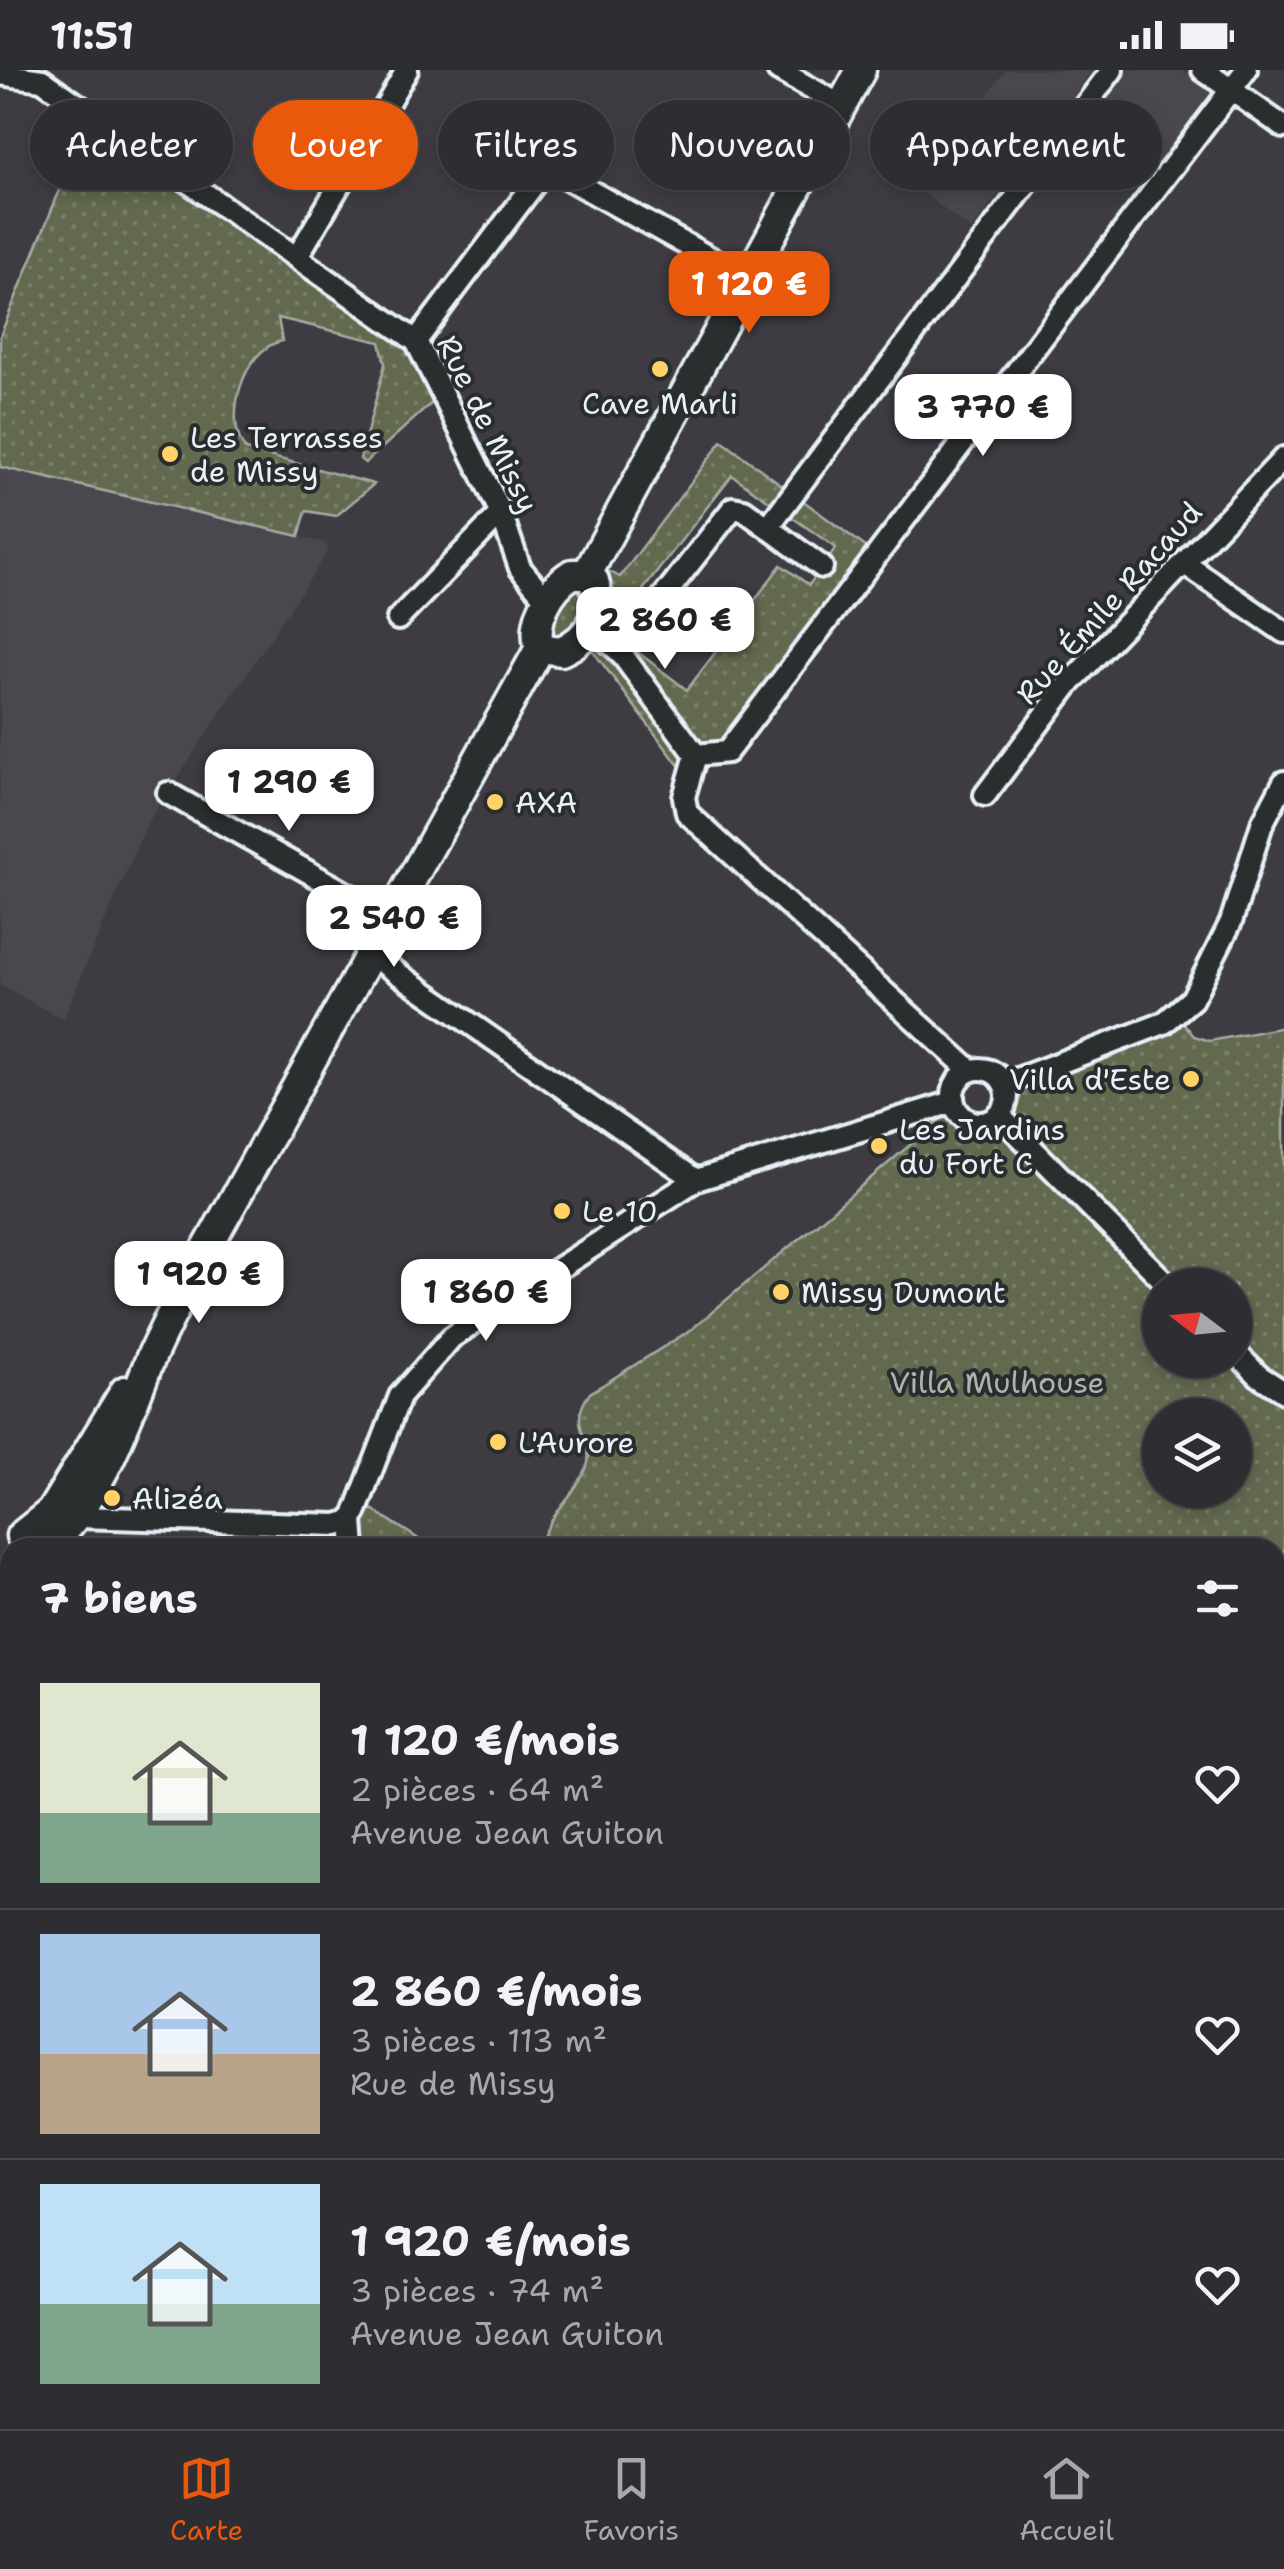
<!DOCTYPE html>
<html lang="fr">
<head>
<meta charset="utf-8">
<style>
	:root { --surface:#2e2d32; --page:#3a393e; --text:#f1f3f6; --muted:#a7a8ac; --line:#49494d; --accent:#ea580c }
	body { margin:0; font-family:"Shantell Sans",sans-serif; background:var(--page); color:var(--text); height:100vh; display:flex; flex-direction:column; font-size:38px; white-space:nowrap }
	* { box-sizing:border-box; margin:0 }
	p { font-size:32px; color:var(--muted) }
	.icon { flex:none; width:55px; height:55px; fill:none; stroke:currentColor; stroke-width:2; stroke-linecap:round; stroke-linejoin:round }
	.map { position:relative; flex:1; overflow:hidden }
	.panel { position:absolute; left:0px; top:1468px; width:1285px; height:892px; display:flex; flex-direction:column; background:var(--surface); border-radius:30px 30px 0 0; box-shadow:0 5px 15px #0003,0 0 0 2px var(--line) }
	.panel>* { flex:none }
	.hud { position:absolute; left:30px; top:30px; width:1225px; height:90px; display:flex; gap:20px }
	.needle { width:65px; rotate:286deg }
	.buttons { position:absolute; left:1142px; top:1198px; display:grid; gap:20px }
	.buttons a { display:grid; place-items:center; width:110px; height:110px; border-radius:50%; background:var(--surface); box-shadow:0 5px 15px #0003,0 0 0 2px var(--line); font-size:50px }
	.price { position:absolute; translate:-50% -85px; padding:0 22px; border-radius:20px; background:#fff; color:#222; font-size:32px; line-height:65px; filter:drop-shadow(0 2px 5px #0008) }
	.price::after { content:''; position:absolute; left:50%; top:60px; width:30px; height:22px; margin-left:-15px; background:inherit; clip-path:polygon(0 0,100% 0,50% 100%) }
	.price.selected { background:var(--accent); color:#fff }
	ul { padding:0; list-style:none }
	li { display:flex; align-items:center; gap:30px; height:250px; padding:0 40px }
	li+li { border-top:2px solid var(--line) }
	li span { display:grid; place-items:center; flex:none; width:280px; height:200px; border-radius:0px; color:#555 }
	li>.icon { margin-inline-start:auto }
	span .icon { width:120px; height:120px; fill:#fffc; stroke-width:1 }
	li b { font-size:42px }
	h2 { display:flex; justify-content:space-between; align-items:center; height:120px; padding:0 40px; font-size:42px }
	.tag { padding:0 35px; border-radius:45px; background:var(--surface); box-shadow:0 5px 15px #0003,0 0 0 2px var(--line); font-size:35px; line-height:90px }
	.tag.selected { background:var(--accent); color:#fff }
	.status { display:flex; justify-content:space-between; align-items:center; height:70px; padding:0 50px; background:var(--surface); direction:ltr }
	.status svg { height:28px; fill:currentColor }
	.tab-bar { display:flex; justify-content:space-around; align-items:center; height:140px; border-top:2px solid var(--line); background:var(--surface); font-size:28px; color:var(--muted) }
	.tab-bar a { display:grid; justify-items:center; gap:5px }
	.tab-bar .selected { color:var(--accent) }
	.map>svg:first-child { display:block }
</style>
</head>
<body>
<div class="status"><b>11:51</b><svg viewBox="0 0 49 12"><path d="M0 12V9h3v3zM5 12V6h3v6zM10 12V3h3v9zM15 12V0h3v12zM26 1h20v11H26zM47 4h2v5h-2z"/></svg></div>
<div class="map">
<svg width="1284" height="2359" viewBox="0 0 1284 2359">
	<defs>
		<pattern id="green-dots" width="8" height="8" patternUnits="userSpaceOnUse" patternTransform="scale(2.5)"><rect width="8" height="8" fill="#62694f"/><path d="M2 2h.1M6 6h.1" fill="none" stroke="#787f69" stroke-width="1.8" stroke-linecap="round"/></pattern>
	</defs>
	<rect width="100%" height="100%" fill="#3e3c42"/>
	<filter id="ink" filterUnits="userSpaceOnUse"><feTurbulence type="fractalNoise" baseFrequency=".01" numOctaves="2"/><feDisplacementMap in="SourceGraphic" scale="20" xChannelSelector="R" yChannelSelector="G"/><feConvolveMatrix kernelMatrix="1 2 1 2 8 2 1 2 1" color-interpolation-filters="sRGB"/></filter>
	<g filter="url(#ink)">
		<g fill="#4c4750">
			<polygon points="1006,0 1092,0 971,160 917,118"/>
			<polygon points="1128,0 1182,0 1214,21 1155,102 1089,51"/>
			<polygon points="0,396 325,473 329,480 147,753 63,949 0,915"/>
		</g>
		<g fill="url(#green-dots)" stroke="#a5ada4" stroke-width="2.5" fill-rule="evenodd">
			<path d="M 91,44 L 410,265 L 443,323 L 365,393 L 360,389 L 385,294 L 380,272 L 278,248 L 282,271 C 243,278 222,351 246,380 L 374,414 L 336,446 L 306,441 L 299,466 L 0,397 L 0,266 Z"/>
			<polygon points="722,371 878,486 727,682 702,674 633,588 635,580 687,620 781,495 809,515 836,478 732,405 643,520 659,531 620,582 696,685 689,709 590,577 608,552 608,501 620,507"/>
			<polygon points="594,511 573,575 538,562 555,517"/>
			<path d="M 1177,945 L 1194,966 L 1210,971 L 1284,957 L 1284,1770 L 1275,1784 L 1275,1478 L 469,1478 L 479,1465 L 540,1474 C 552,1441 575,1425 586,1399 C 598,1372 564,1357 590,1323 L 692,1259 L 955,1037 L 971,1052 L 989,1052 L 1004,1039 L 1006,1022 ZM 1160,1215 L 1235,1215 L 1235,1290 L 1160,1290 ZM 1160,1345 L 1235,1345 L 1235,1420 L 1160,1420 Z"/>
			<polygon points="361,1432 431,1477 354,1477"/>
			<polygon points="1275,2011 1284,2014 1284,2327 1275,2349"/>
			<polygon points="1051,2350 1275,2350 1271,2359 1075,2359"/>
		</g>
		<polygon fill="#62694f" stroke="#a5ada4" stroke-width="2.5" points="508,2350 962,2350 957,2359 504,2359"/>
		<g fill="none" stroke-linecap="round" stroke-linejoin="round">
			<defs>
				<g id="street">
					<polyline points="778,0 842,36"/>
					<polyline points="1203,0 1284,57"/>
					<polyline points="0,4 42,10 416,271 501,443 520,498 547,530"/>
					<polyline points="297,187 407,0"/>
					<polyline points="416,271 547,97 748,209"/>
					<polyline points="768,457 1112,0"/>
					<polyline points="1185,494 1284,562"/>
					<polyline points="398,549 501,443"/>
					<polyline points="592,558 620,582 696,685"/>
					<polyline points="620,582 733,438 744,440 822,497"/>
					<polyline points="696,685 727,682 1246,0"/>
					<polyline points="696,685 684,727 687,743 970,1000"/>
					<polyline points="168,723 390,848"/>
					<polyline points="985,725 1068,615 1284,388"/>
					<polyline points="370,884 696,1110"/>
					<circle cx="980" cy="1026" r="27"/>
					<polyline points="1004,1014 1164,953 1192,929 1231,852 1262,754 1284,712"/>
					<polyline points="999,1045 1168,1215"/>
					<polyline points="1235,1282 1259,1306 1284,1322"/>
					<polyline points="78,1447 337,1455 352,1451 400,1326 452,1267 696,1110 953,1032"/>
					<polyline points="352,1451 354,1478"/>
					<polyline points="0,1636 10,1641"/>
					<polyline points="1275,2011 1284,2014"/>
					<polyline points="1275,2146 1284,2124"/>
					<polyline points="0,2323 10,2307"/>
					<polyline points="1275,2349 1284,2328"/>
					<polyline points="1051,2350 1074,2359"/>
					<polyline points="112,2359 121,2350"/>
					<polyline points="270,2359 274,2350"/>
					<polyline points="491,2359 495,2350"/>
					<polyline points="1186,2359 1190,2350"/>
				</g>
				<g id="secondary">
					<path d="M 572,504 L 587,504 L 594,511 C 604,543 591,567 561,581 L 540,578 C 531,552 549,518 572,504 Z"/>
					<polyline points="587,504 861,0"/>
					<polyline points="21,1466 51,1442 125,1321"/>
					<path d="M 48,1478 C 99,1428 122,1362 147,1297 C 161,1261 181,1227 199,1193 L 540,578"/>
					<polyline points="0,1588 10,1538"/>
					<polyline points="0,2171 10,2176"/>
					<polyline points="348,2350 367,2359"/>
				</g>
			</defs>
			<use href="#street" stroke="#e8f1f8" stroke-width="28"/>
			<use href="#secondary" stroke="#e8f1f8" stroke-width="35"/>
			<use href="#street" stroke="#2a2d2e" stroke-width="20"/>
			<use href="#secondary" stroke="#2a2d2e" stroke-width="28"/>
		</g>
	</g>
	<g fill="#ffd166" stroke="#2a2d2e" stroke-width="4">
		<circle cx="660" cy="299" r="10"/>
		<circle cx="170" cy="384" r="10"/>
		<circle cx="495" cy="732" r="10"/>
		<circle cx="1191" cy="1009" r="10"/>
		<circle cx="879" cy="1076" r="10"/>
		<circle cx="562" cy="1141" r="10"/>
		<circle cx="781" cy="1222" r="10"/>
		<circle cx="498" cy="1372" r="10"/>
		<circle cx="112" cy="1428" r="10"/>
	</g>
	<g text-anchor="middle" dominant-baseline="central" stroke-width="8" stroke-linejoin="round" paint-order="stroke">
		<g font-size="30" fill="#e8f1f8" stroke="#2a2d2e" text-anchor="start">
			<text x="660" y="333" text-anchor="middle">Cave Marli</text>
			<text x="190" y="367">Les Terrasses<tspan x="190" dy="34">de Missy</tspan></text>
			<text x="515" y="732">AXA</text>
			<text x="1171" y="1009" text-anchor="end">Villa d'Este</text>
			<text x="899" y="1059">Les Jardins<tspan x="899" dy="34">du Fort C</tspan></text>
			<text x="582" y="1141">Le 10</text>
			<text x="801" y="1222">Missy Dumont</text>
			<text x="518" y="1372">L'Aurore</text>
			<text x="132" y="1428">Alizéa</text>
		</g>
		<g font-size="30" fill="#e8f1f8" stroke="#2a2d2e">
			<text transform="translate(488 354) rotate(64)">Rue de Missy</text>
			<text transform="translate(1109 533) rotate(-48)">Rue Émile Racaud</text>
		</g>
		<g font-size="30" fill="#acb4ac" stroke="#2a2d2e">
			<text x="997" y="1312">Villa Mulhouse</text>
		</g>
	</g>
</svg>
<div class="buttons">
<a><svg class="needle" viewBox="-14 -14 28 28"><path d="M0-13l5 13h-10z" fill="#e53935"/><path d="M0 13l5-13h-10z" fill="#a7a8ac"/></svg></a>
<a><svg class="icon" aria-label="layers" viewBox="0 0 24 24"><path d="M12 4l9 5-9 5-9-5zM3 14l9 5 9-5"/></svg></a>
</div>
<b class="price selected" style="left:749px;top:266px">1 120 €</b>
<b class="price" style="left:983px;top:389px">3 770 €</b>
<b class="price" style="left:665px;top:602px">2 860 €</b>
<b class="price" style="left:289px;top:764px">1 290 €</b>
<b class="price" style="left:394px;top:900px">2 540 €</b>
<b class="price" style="left:199px;top:1256px">1 920 €</b>
<b class="price" style="left:486px;top:1274px">1 860 €</b>
<div class="hud">
<a class="tag">Acheter</a>
<a class="tag selected">Louer</a>
<a class="tag">Filtres</a>
<a class="tag">Nouveau</a>
<a class="tag">Appartement</a>
</div>
<section class="panel">
<h2>7 biens<svg class="icon" aria-label="filters" viewBox="0 0 24 24"><path d="M4 7h16M4 17h16"/><circle cx="9" cy="7" r="2"/><circle cx="15" cy="17" r="2"/></svg></h2>
<ul>
<li><span style="background:linear-gradient(#dfe7d0 65%,#7fa58c 0)"><svg class="icon" aria-label="home" viewBox="0 0 24 24"><path d="M3 11l9-7 9 7M6 9v11h12V9"/></svg></span><div><b>1 120 €/mois</b><p>2 pièces · 64 m²</p><p>Avenue Jean Guiton</p></div><svg class="icon" aria-label="heart" viewBox="0 0 24 24"><path d="M12 20l-8-8c-3-5 5-10 8-4 3-6 11-1 8 4z"/></svg></li>
<li><span style="background:linear-gradient(#a9c7e8 60%,#b9a48a 0)"><svg class="icon" aria-label="home" viewBox="0 0 24 24"><path d="M3 11l9-7 9 7M6 9v11h12V9"/></svg></span><div><b>2 860 €/mois</b><p>3 pièces · 113 m²</p><p>Rue de Missy</p></div><svg class="icon" aria-label="heart" viewBox="0 0 24 24"><path d="M12 20l-8-8c-3-5 5-10 8-4 3-6 11-1 8 4z"/></svg></li>
<li><span style="background:linear-gradient(#bfe0f5 60%,#7fa58c 0)"><svg class="icon" aria-label="home" viewBox="0 0 24 24"><path d="M3 11l9-7 9 7M6 9v11h12V9"/></svg></span><div><b>1 920 €/mois</b><p>3 pièces · 74 m²</p><p>Avenue Jean Guiton</p></div><svg class="icon" aria-label="heart" viewBox="0 0 24 24"><path d="M12 20l-8-8c-3-5 5-10 8-4 3-6 11-1 8 4z"/></svg></li>
</ul>
</section>
</div>
<nav class="tab-bar">
<a class="selected"><svg class="icon" aria-label="map" viewBox="0 0 24 24"><path d="M3 6l6-2 6 2 6-2v14l-6 2-6-2-6 2zM9 4v14M15 6v14"/></svg>Carte</a>
<a><svg class="icon" aria-label="saved" viewBox="0 0 24 24"><path d="M7 4h10v16l-5-4-5 4z"/></svg>Favoris</a>
<a><svg class="icon" aria-label="home" viewBox="0 0 24 24"><path d="M3 11l9-7 9 7M6 9v11h12V9"/></svg>Accueil</a>
</nav>
</body>
</html>
